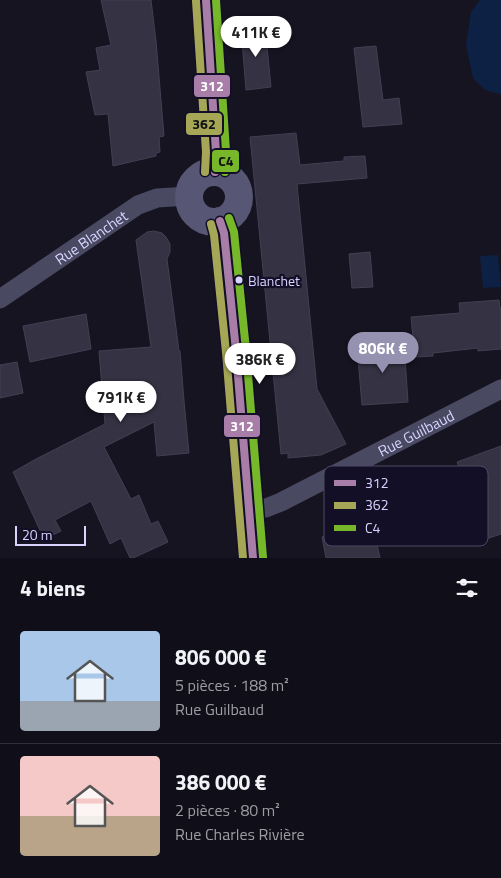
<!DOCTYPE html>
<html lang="fr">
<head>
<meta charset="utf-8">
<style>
	:root { --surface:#100f19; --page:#191822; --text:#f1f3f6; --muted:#9c9ca2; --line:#302f38; --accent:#9591b1 }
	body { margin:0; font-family:"Titillium Web",sans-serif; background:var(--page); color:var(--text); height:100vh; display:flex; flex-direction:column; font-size:19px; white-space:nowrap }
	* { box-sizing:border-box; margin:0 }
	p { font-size:16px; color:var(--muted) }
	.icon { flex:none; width:28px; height:28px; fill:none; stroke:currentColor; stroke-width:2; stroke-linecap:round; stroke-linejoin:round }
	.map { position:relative; height:558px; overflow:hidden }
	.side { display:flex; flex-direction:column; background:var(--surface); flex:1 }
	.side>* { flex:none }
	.scale { position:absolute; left:15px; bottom:12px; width:71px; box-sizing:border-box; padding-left:5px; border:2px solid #d9d4ff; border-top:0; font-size:14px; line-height:18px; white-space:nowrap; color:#d9d4ff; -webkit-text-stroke:4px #130f26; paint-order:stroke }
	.price { position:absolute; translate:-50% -42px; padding:0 11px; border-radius:18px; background:#fff; color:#222; font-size:16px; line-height:32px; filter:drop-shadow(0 1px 2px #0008) }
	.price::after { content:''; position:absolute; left:50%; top:30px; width:15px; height:11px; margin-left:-8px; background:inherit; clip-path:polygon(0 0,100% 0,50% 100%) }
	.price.selected { background:var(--accent); color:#fff }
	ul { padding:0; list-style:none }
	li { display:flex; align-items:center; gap:15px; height:125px; padding:0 20px }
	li+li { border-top:1px solid var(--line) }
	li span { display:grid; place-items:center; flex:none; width:140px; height:100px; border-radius:5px; color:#555 }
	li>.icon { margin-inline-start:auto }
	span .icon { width:60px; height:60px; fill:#fffc; stroke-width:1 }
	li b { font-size:21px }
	h2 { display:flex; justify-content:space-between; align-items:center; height:60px; padding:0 20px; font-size:21px }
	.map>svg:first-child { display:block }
</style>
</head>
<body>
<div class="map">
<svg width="501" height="558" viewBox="0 0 501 558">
	<rect width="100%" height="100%" fill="#161421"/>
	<g fill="#0d2144">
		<polygon points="480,0 501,0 501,94 500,94 485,90 473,78 466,45 471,12"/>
		<polygon points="498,255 501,287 483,288 480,256"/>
	</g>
	<g fill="#343243" stroke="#433f54">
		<polygon points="101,0 151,0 156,41 164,136 159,137 160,152 156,153 156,156 113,166 108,114 95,115 86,72 100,70 96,48 111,45"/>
		<polygon points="265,26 271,87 246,90 241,28"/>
		<polygon points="376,46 383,100 399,98 402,124 363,127 354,48"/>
		<polygon points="296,133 300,165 344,161 344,157 365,156 367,178 297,184 317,389 346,444 321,455 288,458 288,453 281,454 250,137"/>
		<polygon points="154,231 162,233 166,237 170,244 170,252 167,259 179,351 180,351 184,401 189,453 157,456 154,422 104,447 131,499 139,495 151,524 158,521 168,542 133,558 130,558 121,538 110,544 91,501 55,520 61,531 44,539 13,472 36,459 105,424 99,351 151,347 136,240 147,232"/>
		<polygon points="370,252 373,287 352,288 349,254"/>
		<polygon points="499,300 500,308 501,308 501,349 478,351 478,348 433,353 433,356 415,357 411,317 460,313 459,303"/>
		<polygon points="86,314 91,349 30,362 23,326"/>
		<polygon points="404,344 408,402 362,405 357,347"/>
		<polygon points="17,362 23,393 0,398 0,365"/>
		<polygon points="501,446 501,534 486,539 478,516 441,530 440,528 414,539 398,497 461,472 457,462"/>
		<polygon points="373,526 380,558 326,558 322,537"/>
	</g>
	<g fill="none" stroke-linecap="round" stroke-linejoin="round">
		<g stroke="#4a4962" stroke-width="19">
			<path id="s1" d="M 0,299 L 138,205 L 157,198 L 189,196"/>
			<path id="s2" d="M 249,511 L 266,508 L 281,502 L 501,389"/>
		</g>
		<g stroke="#575674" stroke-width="28">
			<polyline points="206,0 216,152 215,172"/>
			<circle cx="214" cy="197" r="25"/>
			<polyline points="220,221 224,233 236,351 253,558"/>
		</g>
		<defs>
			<g id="bus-1">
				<polyline points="206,0 216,152 215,172"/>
				<polyline points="220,221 224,233 236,351 253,558"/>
			</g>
			<g id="bus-2">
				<polyline points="196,1 206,152 205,172"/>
				<polyline points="211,224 214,235 226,352 243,558"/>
			</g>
			<g id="bus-3">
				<polyline points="216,0 226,151 225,172"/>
				<polyline points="229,218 234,232 246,350 263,557"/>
			</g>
		</defs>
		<use href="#bus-1" stroke="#130f26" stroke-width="11"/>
		<use href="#bus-2" stroke="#130f26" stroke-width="11"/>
		<use href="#bus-3" stroke="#130f26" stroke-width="11"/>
		<use href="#bus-1" stroke="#a87da7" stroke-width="8"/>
		<use href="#bus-2" stroke="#a5a756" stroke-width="8"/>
		<use href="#bus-3" stroke="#76b82a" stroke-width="8"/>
	</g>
	<circle fill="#d9d4ff" stroke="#130f26" stroke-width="2" cx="239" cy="280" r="4.5"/>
	<g text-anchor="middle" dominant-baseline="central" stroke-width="4.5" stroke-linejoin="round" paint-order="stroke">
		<g font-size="14" fill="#d9d4ff" stroke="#130f26" text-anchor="start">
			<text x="248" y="280">Blanchet</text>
		</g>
		<g font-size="15" fill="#d9d4ff" stroke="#130f26">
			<text stroke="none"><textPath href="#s1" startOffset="110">Rue Blanchet</textPath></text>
			<text stroke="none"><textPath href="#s2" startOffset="185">Rue Guilbaud</textPath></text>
		</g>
	</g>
	<rect x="324" y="466" width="164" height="80" rx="8" fill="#130f26" stroke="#4e4a67" stroke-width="1"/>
	<rect x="334" y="480" width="22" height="6" fill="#a87da7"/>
	<rect x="334" y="502" width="22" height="7" fill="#a5a756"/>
	<rect x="334" y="525" width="22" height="6" fill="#76b82a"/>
	<g font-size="14" fill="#d9d4ff">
		<text x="365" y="488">312</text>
		<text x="365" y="510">362</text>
		<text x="365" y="533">C4</text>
	</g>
	<g stroke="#130f26" stroke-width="2">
		<rect x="193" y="74" width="38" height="24" rx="5" fill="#a87da7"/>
		<rect x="185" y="112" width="38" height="24" rx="5" fill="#a5a756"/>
		<rect x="211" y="149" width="29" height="24" rx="5" fill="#76b82a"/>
		<rect x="223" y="414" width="38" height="24" rx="5" fill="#a87da7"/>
	</g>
	<g font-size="14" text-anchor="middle" font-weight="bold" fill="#fff">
		<text x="212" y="91">312</text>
		<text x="242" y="431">312</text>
	</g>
	<g font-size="14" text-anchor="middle" font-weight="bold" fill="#111">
		<text x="204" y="129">362</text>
		<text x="226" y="166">C4</text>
	</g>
</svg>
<div class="scale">20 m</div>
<b class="price" style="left:256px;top:58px">411K €</b>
<b class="price selected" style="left:383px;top:374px">806K €</b>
<b class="price" style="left:260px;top:385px">386K €</b>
<b class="price" style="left:121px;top:423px">791K €</b>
</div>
<section class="side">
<h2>4 biens<svg class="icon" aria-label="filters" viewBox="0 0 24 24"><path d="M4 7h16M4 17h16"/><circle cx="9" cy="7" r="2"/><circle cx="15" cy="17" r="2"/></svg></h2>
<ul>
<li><span style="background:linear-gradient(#a9c7e8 70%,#9aa5b1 0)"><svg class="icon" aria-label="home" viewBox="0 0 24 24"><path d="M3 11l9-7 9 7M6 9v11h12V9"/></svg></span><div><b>806 000 €</b><p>5 pièces · 188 m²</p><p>Rue Guilbaud</p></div></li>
<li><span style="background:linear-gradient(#f6c9c9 60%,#b9a48a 0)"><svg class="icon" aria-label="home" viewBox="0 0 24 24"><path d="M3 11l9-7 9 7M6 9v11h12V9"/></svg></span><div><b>386 000 €</b><p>2 pièces · 80 m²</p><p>Rue Charles Rivière</p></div></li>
</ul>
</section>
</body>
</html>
